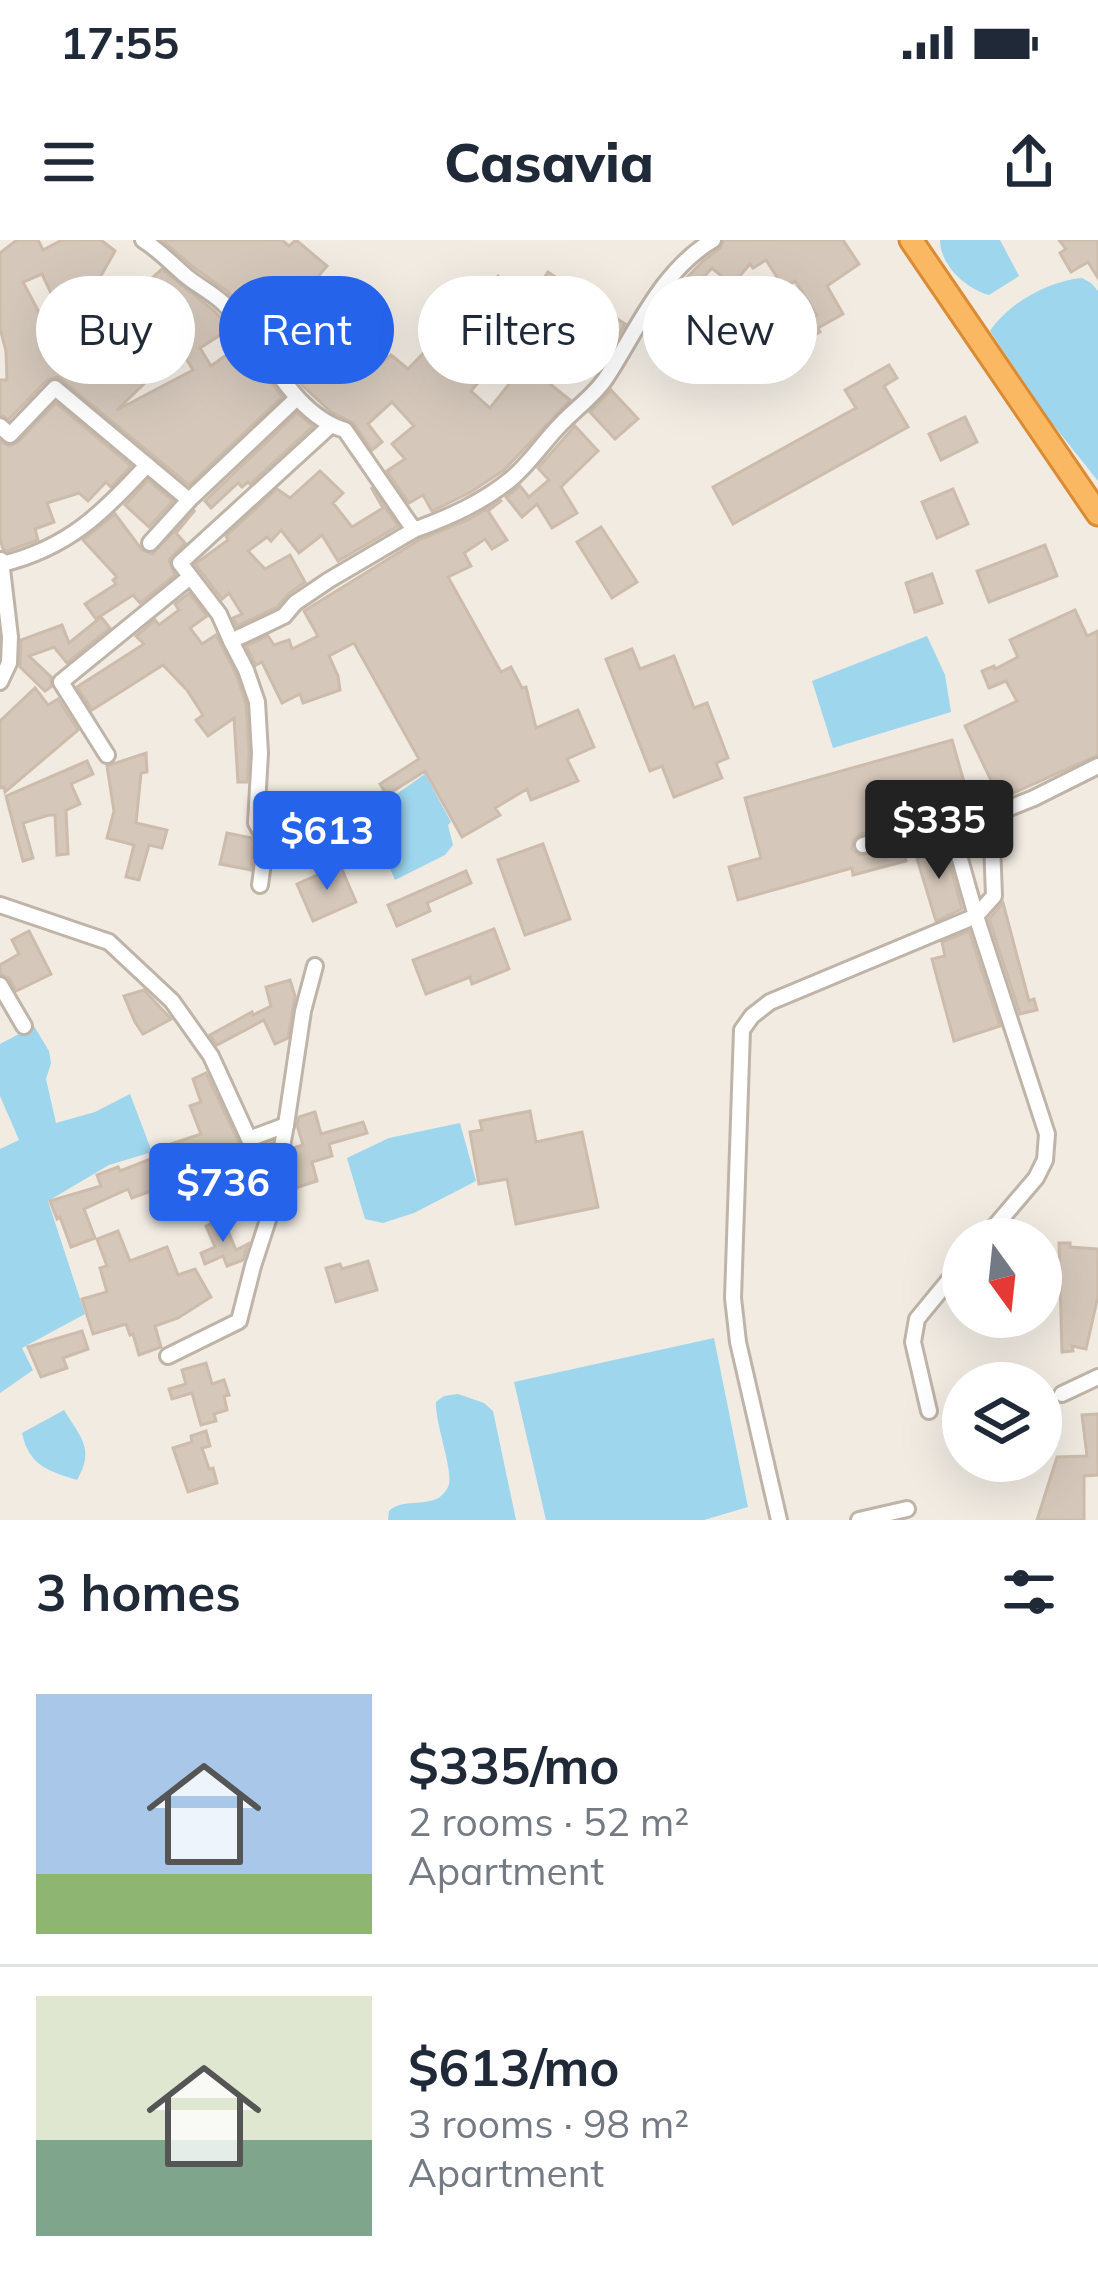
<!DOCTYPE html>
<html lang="en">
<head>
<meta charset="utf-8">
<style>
	:root { --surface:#fff; --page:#f6f6f7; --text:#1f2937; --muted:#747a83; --line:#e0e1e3; --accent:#2563eb }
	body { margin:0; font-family:Mulish,sans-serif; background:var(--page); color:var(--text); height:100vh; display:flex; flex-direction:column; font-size:45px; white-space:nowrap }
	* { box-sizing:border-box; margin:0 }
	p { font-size:39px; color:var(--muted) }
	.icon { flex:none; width:66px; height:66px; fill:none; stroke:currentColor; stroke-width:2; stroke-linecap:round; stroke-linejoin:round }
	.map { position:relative; height:1280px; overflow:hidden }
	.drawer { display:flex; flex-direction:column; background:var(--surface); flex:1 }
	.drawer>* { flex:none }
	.guide { position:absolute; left:36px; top:36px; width:1026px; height:108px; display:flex; gap:24px }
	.needle { width:78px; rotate:165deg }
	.controls { position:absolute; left:942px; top:978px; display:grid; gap:24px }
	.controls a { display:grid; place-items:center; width:120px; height:120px; border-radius:50%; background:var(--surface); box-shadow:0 12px 48px #0002; font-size:60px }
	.price { position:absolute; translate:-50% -102px; padding:0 27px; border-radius:12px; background:var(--accent); color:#fff; font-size:39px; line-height:78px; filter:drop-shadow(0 3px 6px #0008) }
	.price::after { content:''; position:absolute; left:50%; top:72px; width:36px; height:27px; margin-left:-18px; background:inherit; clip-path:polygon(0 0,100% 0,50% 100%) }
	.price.active { background:#222; color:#fff }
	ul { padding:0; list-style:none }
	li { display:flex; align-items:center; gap:36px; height:300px; padding:0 36px }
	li+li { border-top:3px solid var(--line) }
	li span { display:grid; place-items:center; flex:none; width:336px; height:240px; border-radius:0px; color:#555 }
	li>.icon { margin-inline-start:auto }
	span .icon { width:144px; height:144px; fill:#fffc; stroke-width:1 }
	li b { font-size:51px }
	h2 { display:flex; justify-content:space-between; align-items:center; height:144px; padding:0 36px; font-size:51px }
	.chip { padding:0 42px; border-radius:54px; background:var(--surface); box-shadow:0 12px 48px #0002; font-size:42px; line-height:108px }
	.chip.active { background:var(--accent); color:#fff }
	.status { display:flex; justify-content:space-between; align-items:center; height:84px; padding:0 60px; background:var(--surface); direction:ltr }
	.status svg { height:33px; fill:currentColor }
	header { display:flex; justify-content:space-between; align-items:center; height:156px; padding:0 36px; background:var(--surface); font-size:54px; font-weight:800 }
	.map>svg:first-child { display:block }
</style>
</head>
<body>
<div class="status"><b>17:55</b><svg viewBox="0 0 49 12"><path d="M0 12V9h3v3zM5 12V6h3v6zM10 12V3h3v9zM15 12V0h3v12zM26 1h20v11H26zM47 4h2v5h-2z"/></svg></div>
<header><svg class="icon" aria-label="menu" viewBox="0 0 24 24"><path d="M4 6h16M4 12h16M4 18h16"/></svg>Casavia<svg class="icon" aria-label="share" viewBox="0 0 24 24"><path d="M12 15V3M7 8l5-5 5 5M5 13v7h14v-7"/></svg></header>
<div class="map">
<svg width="1098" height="1280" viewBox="0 0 1098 1280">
	<rect width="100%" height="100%" fill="#f1ebe2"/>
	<g fill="#9ed6ee">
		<path d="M 940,0 L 1000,0 L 1019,36 L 989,55 C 966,49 940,25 940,0 Z"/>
		<path d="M 1082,38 L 1091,43 L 1098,51 L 1098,241 L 1051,182 L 990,91 C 1009,63 1048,41 1082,38 Z"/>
		<polygon points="927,396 945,435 951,472 833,508 812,441"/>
		<polygon points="425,534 451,582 448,585 453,605 445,615 395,640 370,583 368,559 382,550 388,558 391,558"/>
		<polygon points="34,786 49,811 51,823 46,839 56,883 95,872 130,854 152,912 109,925 48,961 85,1074 22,1108 33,1130 0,1153 0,909 19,900 0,856 0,804"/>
		<polygon points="460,883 476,941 414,973 383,983 365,979 347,918 389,898"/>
		<polygon points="714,1098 748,1267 704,1280 546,1280 514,1142"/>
		<path d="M 458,1154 L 484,1163 L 493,1171 L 516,1280 L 388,1280 L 389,1271 C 406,1255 436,1272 448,1247 C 455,1234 435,1185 436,1162 L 444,1156 Z"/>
		<path d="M 64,1170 C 81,1198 95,1209 77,1240 C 49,1231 29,1226 22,1193 Z"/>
	</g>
	<g fill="#d5c8bb" stroke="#cdbcab" stroke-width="3" fill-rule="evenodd">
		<path d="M 17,0 L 38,0 L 43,10 L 62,0 L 101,0 L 115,11 L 94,48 L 116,71 L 162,29 L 212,69 L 231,88 L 200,108 L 211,126 L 243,103 L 282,157 L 189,245 L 58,137 L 47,140 L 9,179 L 0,175 L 0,140 L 7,140 L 6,111 L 0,88 L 0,13 ZM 42,34 L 76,106 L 61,114 L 23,42 ZM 180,109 L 193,130 L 117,170 Z"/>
		<path d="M 162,0 L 282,0 L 289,6 L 296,0 L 327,26 L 294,65 L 316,83 L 333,64 L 354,83 L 352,86 L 384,121 L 391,115 L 408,129 L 443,93 L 451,100 L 498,36 L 510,45 L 486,77 L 502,89 L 524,61 L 527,63 L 548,32 L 625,84 L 601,125 L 567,102 L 572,94 L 539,71 L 517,99 L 556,126 L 545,140 L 570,160 L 504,230 L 471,252 L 432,271 L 423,255 L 409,263 L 387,231 L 405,219 L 392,204 L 414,186 L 392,162 L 368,184 L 382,202 L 372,210 L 353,183 L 331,172 L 302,145 L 261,90 L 282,75 L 272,60 L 249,75 L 227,51 L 193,27 ZM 497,125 L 514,138 L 490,168 L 471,151 L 491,127 L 494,129 Z"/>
		<polygon points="724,0 843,0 859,24 827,46 843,74 818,88 820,92 804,101 796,88 817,75 795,41 784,48 766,20 753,28 750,24 732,45 712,28 683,59 674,51 702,22 720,8"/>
		<polygon points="1059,0 1098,0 1098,38 1088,22 1071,32 1060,13 1066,9"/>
		<polygon points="889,125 897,138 884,146 908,187 733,284 713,247 856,168 845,150"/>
		<polygon points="611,150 638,179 615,199 590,172"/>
		<polygon points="56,163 131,226 111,247 106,242 88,261 79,253 47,263 54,282 35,289 38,300 7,311 3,309 0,299 0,201 9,206 17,203"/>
		<polygon points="297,173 313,186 250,244 248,242 242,247 238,243 211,268 205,261"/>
		<polygon points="965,177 977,202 941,220 929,194"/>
		<polygon points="575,186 598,211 561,247 577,273 552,288 537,264 522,277 506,257 520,246 529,257 549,240 538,228"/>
		<polygon points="320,231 343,253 333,263 352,287 383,268 371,247 398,286 338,321 322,295 299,313 281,290 271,301 267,297 248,311 265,329 290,315 305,342 288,354 277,367 237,386 233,378 242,374 229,353 222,359 195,324 228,300 226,296 277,249 290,258"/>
		<polygon points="148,240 173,261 149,287 125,265"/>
		<polygon points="953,249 968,284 937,298 922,262"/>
		<polygon points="502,260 488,271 507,300 492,309 485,299 464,313 471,326 448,337 501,432 511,427 522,448 526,447 536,488 578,470 594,507 567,519 578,541 531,560 527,549 495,568 500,575 462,597 425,531 387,555 380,544 419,519 354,403 329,416 338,436 340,450 303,463 300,454 282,463 262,422 256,425 246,406 268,396 274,405 289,400 292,409 318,396 304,371 419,300 470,279"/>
		<polygon points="195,270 176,293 185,303 169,320 175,335 140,363 133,355 96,379 85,364 116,344 113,340 117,337 83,300 115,274 142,310 152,314"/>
		<polygon points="601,287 637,342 612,358 577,302"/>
		<polygon points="1045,305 1057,336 989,362 977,331"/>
		<polygon points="932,334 942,363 915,372 906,343"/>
		<polygon points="189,353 207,376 190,388 202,404 216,395 236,434 246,464 249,513 247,542 238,542 234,478 208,496 196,480 203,475 187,450 163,425 92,470 77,447 144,404 136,396 155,380 159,385 179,370 175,364"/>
		<polygon points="1075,370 1087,396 1098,391 1098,515 1000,559 965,486 1017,461 1006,441 989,448 982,431 994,426 995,429 1018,417 1010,400"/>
		<polygon points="101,377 110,388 67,423 54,407 29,416 51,437 51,447 45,451 20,427 21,400 62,385 69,403"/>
		<polygon points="632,409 640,429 674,416 694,468 707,463 728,518 716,523 722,538 674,557 662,526 650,531 606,419"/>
		<polygon points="35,448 48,465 58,459 78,490 5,552 4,547 0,548 0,481"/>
		<polygon points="952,500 970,563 860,594 853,601 852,609 859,615 902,607 906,621 853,635 852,628 738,660 729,627 761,618 745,558"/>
		<polygon points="146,513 147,532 141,533 136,583 167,590 162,608 149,605 139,640 126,637 134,605 107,598 114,571 107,526"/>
		<polygon points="87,521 93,534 71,544 80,564 66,570 68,614 57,615 55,575 49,575 23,583 33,618 23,621 6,556"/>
		<polygon points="227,593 252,598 254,602 251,630 220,624"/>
		<polygon points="543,604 570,679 525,695 498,620"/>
		<polygon points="932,607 933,613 946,610 962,669 936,681 915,612"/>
		<polygon points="340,625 356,662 313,681 297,644"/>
		<polygon points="466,631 471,643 427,663 430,671 397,686 388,665"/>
		<polygon points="1003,663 1029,761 1034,759 1037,770 1020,774 989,679"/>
		<polygon points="494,689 509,729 472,744 470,737 426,754 413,720"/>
		<polygon points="29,691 51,734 16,751 9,738 0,734 0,725 19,714 12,700"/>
		<polygon points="969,691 1000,786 954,801 932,719 945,716 942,702"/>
		<polygon points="290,740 295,756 288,798 275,804 264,780 217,805 210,795 252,772 253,775 271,766 266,747"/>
		<polygon points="144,750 171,779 143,794 135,782 124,756"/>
		<path d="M 206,833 L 241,907 L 252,910 L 271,903 L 263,946 L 250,945 L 254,958 L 230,965 L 232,970 L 221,973 L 217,958 L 198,963 L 187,931 L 162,940 L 164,946 L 132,958 L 128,949 L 84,969 L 95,998 L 71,1007 L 60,977 L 57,979 L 50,961 L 101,946 L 97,935 L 118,927 L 120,931 L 156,917 L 153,910 L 201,894 L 190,866 L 201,862 L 193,839 ZM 229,905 L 237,933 L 210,940 L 204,915 Z"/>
		<polygon points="530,871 536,902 582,892 598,967 516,984 507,939 479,944 470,892 482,890 480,881"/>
		<polygon points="315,872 321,894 363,882 367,893 329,904 332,916 312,922 317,941 292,949 288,935 290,923 295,922 293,908 303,905 297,885 299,877"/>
		<polygon points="223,979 236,1010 248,1004 243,1020 227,1026 223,1016 205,1024 201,1013 215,1007 206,986"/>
		<polygon points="118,991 130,1021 167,1007 178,1035 195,1029 211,1057 178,1078 155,1086 161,1107 139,1115 133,1094 130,1095 126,1084 93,1094 82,1059 107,1052 100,1028 107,1026 97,999"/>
		<polygon points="1059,1003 1070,1003 1070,1007 1098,1009 1098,1056 1086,1109 1072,1106 1073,1111 1062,1112"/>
		<polygon points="368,1021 377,1050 336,1062 326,1028 340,1024 342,1029"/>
		<polygon points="82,1091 88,1109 63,1118 67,1128 41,1137 28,1107"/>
		<polygon points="206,1123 212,1144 224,1140 229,1155 224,1156 227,1170 214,1174 216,1181 201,1185 192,1153 172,1159 169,1149 186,1144 182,1130"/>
		<polygon points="1098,1174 1098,1235 1084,1236 1084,1280 1037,1280 1057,1217 1087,1216 1082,1175"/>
		<polygon points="206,1191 210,1206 202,1208 209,1229 213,1228 217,1243 188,1252 173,1208 192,1202 191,1196"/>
	</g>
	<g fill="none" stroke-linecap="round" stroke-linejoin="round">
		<defs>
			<g id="minor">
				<path d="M 143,0 C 159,10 172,24 186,36 C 198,46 213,53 224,64 C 264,101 290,174 345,190 L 414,290 C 449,277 482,263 511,239 C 530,223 544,201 561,184 C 575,169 595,155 606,138 C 638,89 661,31 713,0"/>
				<polyline points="0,186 10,195 55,148 189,260"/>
				<polyline points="330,186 180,323 219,374 231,401 284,376 295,363 329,340 414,290"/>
				<polyline points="150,303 189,260 297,158"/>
				<path d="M 2,324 C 68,308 103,273 147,225"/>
				<polyline points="231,401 246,430 257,462 260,513 256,583 266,600 260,645"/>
				<polyline points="0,442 9,423 10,397 1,320"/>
				<polyline points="107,515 61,442 190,337"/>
				<polyline points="863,605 933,588 952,591 1034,558 1098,526"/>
				<polyline points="0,665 109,702 172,761 211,816 249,899 286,885"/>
				<polyline points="0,745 24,786"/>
				<polyline points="984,999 1036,938 1045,920 1047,894 976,676 994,656 991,576"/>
				<polyline points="168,1116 239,1081 253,1026 268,980 286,885 303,771 315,726"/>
				<polyline points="1062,1154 1098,1137"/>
				<polyline points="929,1171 913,1102 917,1079 963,1023"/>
				<polyline points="779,1280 738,1102 733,1058 742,790 752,776 770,762 976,676 952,591"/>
				<polyline points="859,1280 907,1269"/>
			</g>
			<polyline id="highway" points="911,0 1098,274"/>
		</defs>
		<use href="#minor" stroke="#bfb4a8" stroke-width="20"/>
		<use href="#highway" stroke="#da8b33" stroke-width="27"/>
		<use href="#minor" stroke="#fff" stroke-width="14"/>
		<use href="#highway" stroke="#fbb863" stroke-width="21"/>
	</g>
</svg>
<div class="controls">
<a><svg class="needle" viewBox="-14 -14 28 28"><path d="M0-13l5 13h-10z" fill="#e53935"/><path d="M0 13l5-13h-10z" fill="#747a83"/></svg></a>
<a><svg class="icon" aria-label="layers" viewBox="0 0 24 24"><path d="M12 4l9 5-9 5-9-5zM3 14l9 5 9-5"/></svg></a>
</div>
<b class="price active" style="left:939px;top:642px">$335</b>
<b class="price" style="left:327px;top:653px">$613</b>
<b class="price" style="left:223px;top:1005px">$736</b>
<div class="guide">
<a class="chip">Buy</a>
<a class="chip active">Rent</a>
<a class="chip">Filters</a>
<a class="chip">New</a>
</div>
</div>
<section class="drawer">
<h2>3 homes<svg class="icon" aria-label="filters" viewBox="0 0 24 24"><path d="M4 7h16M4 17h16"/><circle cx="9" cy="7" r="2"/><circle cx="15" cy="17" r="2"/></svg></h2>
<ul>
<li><span style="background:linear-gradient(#a9c7e8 75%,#8fb573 0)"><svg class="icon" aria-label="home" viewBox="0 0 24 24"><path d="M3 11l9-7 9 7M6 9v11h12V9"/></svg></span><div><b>$335/mo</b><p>2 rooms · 52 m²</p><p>Apartment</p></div></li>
<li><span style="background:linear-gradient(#dfe7d0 60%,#7fa58c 0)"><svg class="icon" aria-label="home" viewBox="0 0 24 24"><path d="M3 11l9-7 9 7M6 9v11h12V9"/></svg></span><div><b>$613/mo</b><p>3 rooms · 98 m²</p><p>Apartment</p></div></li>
</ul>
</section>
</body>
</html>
